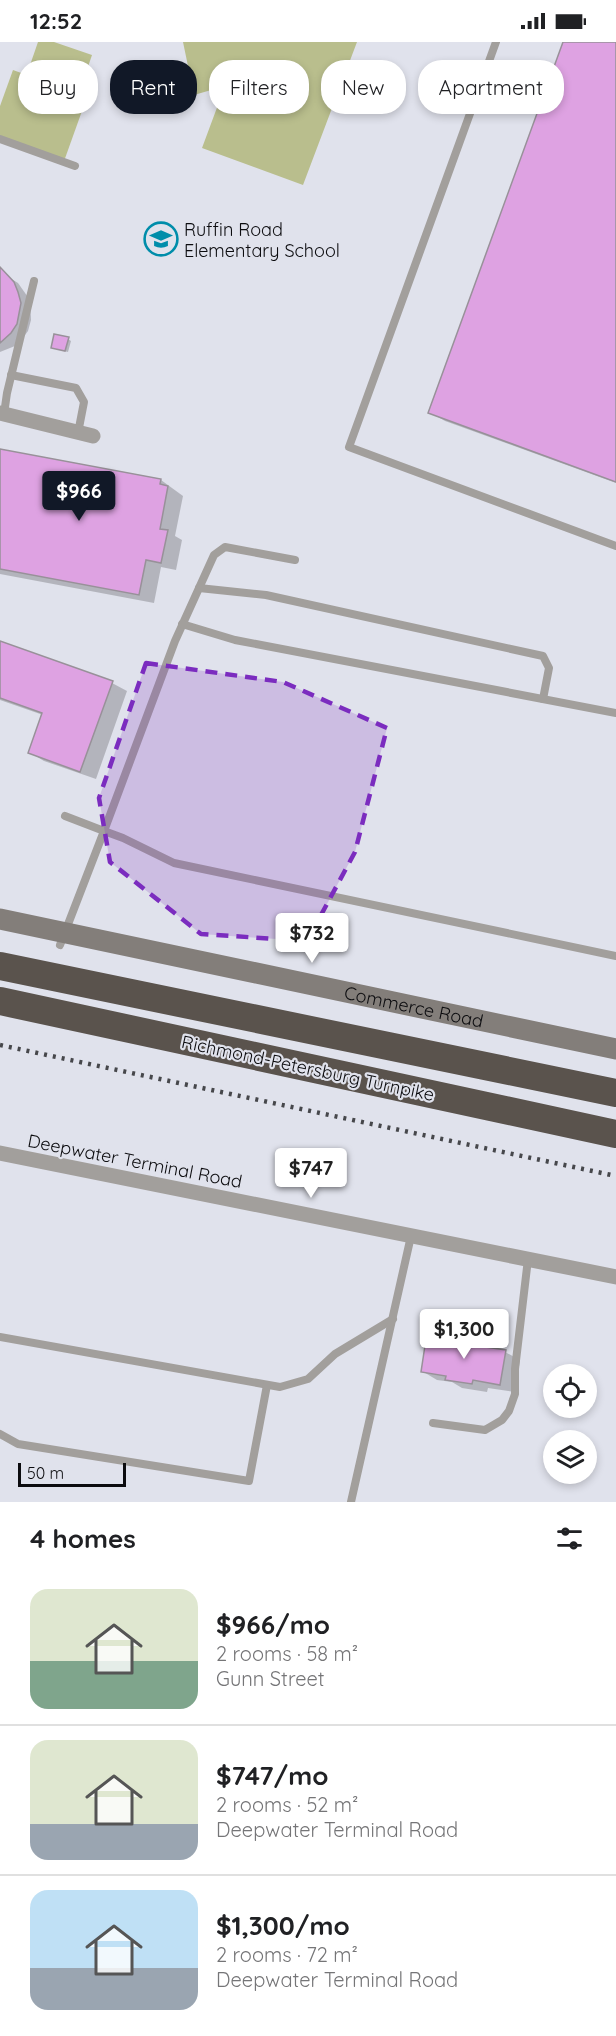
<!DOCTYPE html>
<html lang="en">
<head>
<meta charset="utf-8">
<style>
	:root { --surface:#fff; --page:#f2f2f2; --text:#202124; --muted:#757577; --line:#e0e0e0; --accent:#111827 }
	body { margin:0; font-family:Quicksand,sans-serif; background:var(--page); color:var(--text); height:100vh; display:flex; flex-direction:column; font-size:22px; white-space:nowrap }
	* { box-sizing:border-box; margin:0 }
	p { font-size:20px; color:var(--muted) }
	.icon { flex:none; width:33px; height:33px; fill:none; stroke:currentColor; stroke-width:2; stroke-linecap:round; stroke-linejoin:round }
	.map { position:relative; height:1460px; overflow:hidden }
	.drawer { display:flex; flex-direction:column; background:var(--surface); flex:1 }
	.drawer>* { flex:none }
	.guide { position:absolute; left:18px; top:18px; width:580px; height:54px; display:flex; gap:12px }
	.tools { position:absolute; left:543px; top:1322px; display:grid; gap:12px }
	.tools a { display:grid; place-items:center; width:54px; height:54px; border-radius:50%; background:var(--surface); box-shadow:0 3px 9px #0003; font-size:30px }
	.scale { position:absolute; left:18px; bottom:15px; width:108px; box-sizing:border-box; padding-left:6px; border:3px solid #0c0c0f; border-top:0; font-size:16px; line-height:21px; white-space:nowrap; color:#0c0c0f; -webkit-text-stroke:4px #e0e2ec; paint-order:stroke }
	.price { position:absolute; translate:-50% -51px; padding:0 14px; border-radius:6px; background:#fff; color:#222; font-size:20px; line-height:39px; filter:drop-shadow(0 2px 3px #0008) }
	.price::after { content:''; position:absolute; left:50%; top:36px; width:18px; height:14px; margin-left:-9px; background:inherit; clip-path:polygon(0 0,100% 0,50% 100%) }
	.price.selected { background:var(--accent); color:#fff }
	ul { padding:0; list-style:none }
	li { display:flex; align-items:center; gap:18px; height:150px; padding:0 30px }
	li+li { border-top:2px solid var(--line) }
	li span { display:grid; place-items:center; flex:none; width:168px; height:120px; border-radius:18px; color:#555 }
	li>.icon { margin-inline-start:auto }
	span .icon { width:72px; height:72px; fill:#fffc; stroke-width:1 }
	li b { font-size:26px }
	h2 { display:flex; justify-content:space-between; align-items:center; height:72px; padding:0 30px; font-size:26px }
	.tag { padding:0 21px; border-radius:24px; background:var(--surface); box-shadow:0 3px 9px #0003; font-size:21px; line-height:54px }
	.tag.selected { background:var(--accent); color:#fff }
	.status { display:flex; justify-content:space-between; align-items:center; height:42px; padding:0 30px; background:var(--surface); direction:ltr }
	.status svg { height:16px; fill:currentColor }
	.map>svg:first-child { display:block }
</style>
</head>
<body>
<div class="status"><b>12:52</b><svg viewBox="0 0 49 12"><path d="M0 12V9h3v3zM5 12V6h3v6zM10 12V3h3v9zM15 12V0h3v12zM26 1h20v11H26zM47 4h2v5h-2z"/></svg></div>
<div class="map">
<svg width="616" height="1460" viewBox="0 0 616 1460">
	<rect width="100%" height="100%" fill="#e0e2ec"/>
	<g fill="#b9be8d">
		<polygon points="38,0 54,0 92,13 81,45 29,26"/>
		<polygon points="183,0 357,0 303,143 202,106 225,44 194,53"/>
		<polygon points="13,28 87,55 63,122 0,100 0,64"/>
	</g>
	<g fill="#0003">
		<polygon points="565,0 616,0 616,441 445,379 430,370"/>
		<polygon points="0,230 18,241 30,258 31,278 28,289 22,297 15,304 0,310"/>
		<polygon points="68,297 71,299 68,310 56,307"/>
		<polygon points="0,408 161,438 183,454 175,494 182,498 176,528 161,525 154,561 0,532"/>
		<polygon points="0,601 112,641 127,649 96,737 44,719 29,710 43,673 0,658"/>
		<polygon points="480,1296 495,1305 494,1308 505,1310 520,1318 515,1350 488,1346 487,1350 462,1346 452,1340 437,1338 422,1329 452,1303"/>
	</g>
	<g fill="#dea2e2" stroke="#989199" stroke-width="1.5">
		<polygon points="563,0 616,0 616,440 428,371"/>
		<polygon points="0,225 14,240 18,250 21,261 17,282 11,291 0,301"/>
		<polygon points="54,292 69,295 65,309 51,306"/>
		<polygon points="0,407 161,437 160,442 168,444 160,487 168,488 161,521 146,518 139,553 0,527"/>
		<polygon points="0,599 113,639 80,730 28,711 42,671 0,656"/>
		<polygon points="452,1290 480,1295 479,1304 506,1308 500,1343 473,1338 472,1342 445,1338 446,1334 421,1330 426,1297 450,1301"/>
	</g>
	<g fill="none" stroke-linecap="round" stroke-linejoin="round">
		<g stroke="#a29f9c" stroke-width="8">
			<polyline points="496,0 349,405 616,504"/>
			<polyline points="0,97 75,124"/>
			<polyline points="11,333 76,346 84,360 78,391"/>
			<polyline points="4,372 7,351 34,239"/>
			<polyline points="295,518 225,505 214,513 175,599 104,789 123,796 174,821 616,914"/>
			<polyline points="199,546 266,553 543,614 549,626 543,657"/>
			<polyline points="182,582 235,598 616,671"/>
			<polyline points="60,903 104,789 65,774"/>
			<polyline points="0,1295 280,1345 308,1337 335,1312 393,1277"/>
			<polyline points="433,1381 485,1388 502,1378 509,1369 515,1352 515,1327 528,1217"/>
			<polyline points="0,1392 18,1402 249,1439 267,1343"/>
			<polyline points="351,1460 411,1194"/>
		</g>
		<g stroke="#a29f9c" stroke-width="15">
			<polyline points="0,371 93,394"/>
			<polyline points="0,1111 616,1235"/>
		</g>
		<path stroke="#837e7a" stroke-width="21" id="s1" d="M 0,877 L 616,1007"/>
		<g stroke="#5a534d" stroke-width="28">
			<polyline points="0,924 616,1051"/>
			<polyline points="0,959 616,1092"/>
		</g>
		<polyline stroke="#46474b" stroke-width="4.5" stroke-dasharray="3 6" stroke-linecap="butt" points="0,1003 616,1134"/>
	</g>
	<path fill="#7b2cbf" fill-opacity="0.2" stroke="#7b2cbf" stroke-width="4.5" stroke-dasharray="12 8" stroke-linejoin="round" d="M 146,621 L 283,640 L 387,686 L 355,810 L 307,899 L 201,892 L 110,820 L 99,756 Z"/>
	<defs>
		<symbol id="school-ring" viewBox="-11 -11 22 22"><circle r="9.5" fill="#e0e2ec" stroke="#008daa" stroke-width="1.5"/><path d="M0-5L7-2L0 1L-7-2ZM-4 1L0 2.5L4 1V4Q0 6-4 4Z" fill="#008daa"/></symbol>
	</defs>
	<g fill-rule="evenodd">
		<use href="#school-ring" x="142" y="178" width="38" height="38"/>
	</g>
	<g text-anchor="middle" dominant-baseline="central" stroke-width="4.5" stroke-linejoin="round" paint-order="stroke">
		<g font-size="18" fill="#0c0c0f" stroke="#e0e2ec" text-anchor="start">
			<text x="184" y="187">Ruffin Road<tspan x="184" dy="21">Elementary School</tspan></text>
		</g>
		<g font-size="18" fill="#0c0c0f" stroke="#e0e2ec">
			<text stroke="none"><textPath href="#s1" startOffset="423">Commerce Road</textPath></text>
			<text transform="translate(308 1026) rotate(12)">Richmond-Petersburg Turnpike</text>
			<text transform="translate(135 1119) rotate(11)">Deepwater Terminal Road</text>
		</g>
	</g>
</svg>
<div class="tools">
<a><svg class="icon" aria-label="locate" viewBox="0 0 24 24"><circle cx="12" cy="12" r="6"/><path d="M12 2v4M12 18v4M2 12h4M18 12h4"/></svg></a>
<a><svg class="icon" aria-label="layers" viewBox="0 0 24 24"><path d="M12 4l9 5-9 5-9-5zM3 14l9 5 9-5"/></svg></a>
</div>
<div class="scale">50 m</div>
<b class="price selected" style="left:79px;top:480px">$966</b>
<b class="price" style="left:312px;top:922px">$732</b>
<b class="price" style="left:311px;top:1157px">$747</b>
<b class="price" style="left:464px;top:1318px">$1,300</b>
<div class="guide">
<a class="tag">Buy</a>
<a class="tag selected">Rent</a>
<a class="tag">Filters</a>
<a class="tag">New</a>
<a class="tag">Apartment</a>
</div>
</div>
<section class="drawer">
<h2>4 homes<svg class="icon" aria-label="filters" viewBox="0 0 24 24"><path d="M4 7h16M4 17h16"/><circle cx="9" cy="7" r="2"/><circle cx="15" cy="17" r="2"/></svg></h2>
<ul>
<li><span style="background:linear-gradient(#dfe7d0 60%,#7fa58c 0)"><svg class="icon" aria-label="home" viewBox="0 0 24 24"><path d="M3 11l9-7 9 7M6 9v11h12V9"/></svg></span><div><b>$966/mo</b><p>2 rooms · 58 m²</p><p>Gunn Street</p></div></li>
<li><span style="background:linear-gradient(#dfe7d0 70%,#9aa5b1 0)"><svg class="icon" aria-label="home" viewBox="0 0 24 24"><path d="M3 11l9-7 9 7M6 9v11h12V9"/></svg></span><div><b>$747/mo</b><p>2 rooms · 52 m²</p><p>Deepwater Terminal Road</p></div></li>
<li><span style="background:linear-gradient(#bfe0f5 65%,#9aa5b1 0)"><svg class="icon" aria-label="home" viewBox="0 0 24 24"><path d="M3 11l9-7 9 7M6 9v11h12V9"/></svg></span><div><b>$1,300/mo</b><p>2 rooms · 72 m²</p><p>Deepwater Terminal Road</p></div></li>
</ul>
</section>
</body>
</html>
